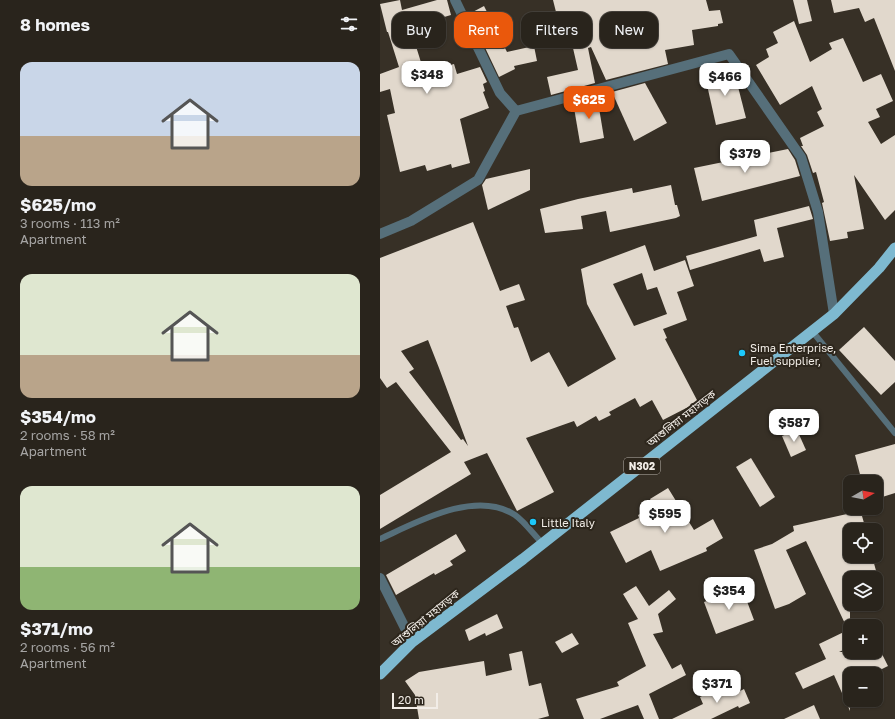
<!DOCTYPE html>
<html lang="en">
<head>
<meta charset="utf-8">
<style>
	:root { --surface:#29241c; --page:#312c25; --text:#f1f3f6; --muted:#a5a4a3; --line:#45413b; --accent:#ea580c }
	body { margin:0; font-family:"Golos Text","Noto Sans Bengali",sans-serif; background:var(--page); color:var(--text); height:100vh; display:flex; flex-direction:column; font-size:15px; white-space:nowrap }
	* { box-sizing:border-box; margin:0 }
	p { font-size:13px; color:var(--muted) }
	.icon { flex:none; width:22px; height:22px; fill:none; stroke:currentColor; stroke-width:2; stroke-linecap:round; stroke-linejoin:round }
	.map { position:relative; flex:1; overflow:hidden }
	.side { display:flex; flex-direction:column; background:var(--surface); width:380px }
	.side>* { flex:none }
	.hud { position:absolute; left:12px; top:12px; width:380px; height:36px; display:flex; gap:8px }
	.needle { width:26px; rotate:81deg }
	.controls { position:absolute; left:463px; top:475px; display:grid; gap:8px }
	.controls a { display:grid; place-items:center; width:40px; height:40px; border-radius:8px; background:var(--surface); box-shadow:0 1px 3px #0004,0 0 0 1px var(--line); font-size:20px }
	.scale { position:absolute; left:12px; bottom:10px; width:46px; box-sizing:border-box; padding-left:4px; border:2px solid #f2ede7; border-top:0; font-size:11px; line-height:14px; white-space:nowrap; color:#f2ede7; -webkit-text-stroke:3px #2d261c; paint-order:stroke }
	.price { position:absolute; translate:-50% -34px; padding:0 9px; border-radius:8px; background:#fff; color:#222; font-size:13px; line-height:26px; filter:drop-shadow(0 1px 2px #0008) }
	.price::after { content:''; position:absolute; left:50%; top:24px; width:12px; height:9px; margin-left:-6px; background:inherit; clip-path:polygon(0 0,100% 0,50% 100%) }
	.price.selected { background:var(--accent); color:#fff }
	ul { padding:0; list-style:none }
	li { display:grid; align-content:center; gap:8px; height:212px; padding:0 20px }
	li span { display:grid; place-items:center; height:124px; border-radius:12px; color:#555 }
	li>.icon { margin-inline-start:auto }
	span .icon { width:72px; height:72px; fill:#fffc; stroke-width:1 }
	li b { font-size:17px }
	h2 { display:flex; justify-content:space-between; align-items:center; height:48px; padding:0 20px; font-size:17px }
	.chip { padding:0 14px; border-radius:12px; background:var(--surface); box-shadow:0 1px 3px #0004,0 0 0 1px var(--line); font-size:14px; line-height:36px }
	.chip.selected { background:var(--accent); color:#fff }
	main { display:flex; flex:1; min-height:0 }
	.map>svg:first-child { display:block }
</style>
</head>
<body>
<main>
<section class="side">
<h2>8 homes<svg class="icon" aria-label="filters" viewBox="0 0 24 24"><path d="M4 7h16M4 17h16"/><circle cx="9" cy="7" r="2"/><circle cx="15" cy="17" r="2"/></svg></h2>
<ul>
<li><span style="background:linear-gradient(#c9d6e8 60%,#b9a48a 0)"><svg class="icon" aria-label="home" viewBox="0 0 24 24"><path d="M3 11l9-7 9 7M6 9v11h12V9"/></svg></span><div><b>$625/mo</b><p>3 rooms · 113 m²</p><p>Apartment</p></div></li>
<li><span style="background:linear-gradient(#dfe7d0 65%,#b9a48a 0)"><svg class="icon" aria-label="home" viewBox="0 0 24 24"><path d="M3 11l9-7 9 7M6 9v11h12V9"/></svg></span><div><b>$354/mo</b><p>2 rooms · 58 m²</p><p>Apartment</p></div></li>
<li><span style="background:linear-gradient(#dfe7d0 65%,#8fb573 0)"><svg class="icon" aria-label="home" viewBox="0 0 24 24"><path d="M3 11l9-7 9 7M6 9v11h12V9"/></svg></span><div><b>$371/mo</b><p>2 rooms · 56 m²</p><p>Apartment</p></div></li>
</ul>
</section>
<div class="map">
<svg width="515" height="719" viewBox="0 0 515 719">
	<rect width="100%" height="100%" fill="#373026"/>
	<g fill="#e1d8cc" fill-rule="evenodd">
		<polygon points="20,0 22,10 57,0 67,0 71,15 30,27 44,72 74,64 77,74 100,67 107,82 103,84 105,91 103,92 109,108 80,119 90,163 72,168 71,164 47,171 45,165 20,172 7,115 15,113 10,89 0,92 0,74 19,67 8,32 7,32 0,4"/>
		<polygon points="173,0 326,0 329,11 340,10 343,23 338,24 338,26 312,30 314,45 285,50 288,64 226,80 211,47 208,48 215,83 171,95 167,77 198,70 190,35 169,40 164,19 177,16"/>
		<polygon points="413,0 427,0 432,21 419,24"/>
		<polygon points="451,0 515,0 515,71 494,18 485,22 479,8 454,13"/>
		<polygon points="104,6 127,52 154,46 157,61 134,66 135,69 119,77 89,14"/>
		<polygon points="414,21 430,62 452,49 449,43 463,38 483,82 501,74 513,101 496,109 500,117 488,122 501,144 515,135 515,210 505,220 474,175 484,229 467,232 468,238 450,241 442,203 444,202 436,172 433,173 427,155 421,146 423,146 420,138 444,126 437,112 442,109 432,86 400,105 376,65 389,57 386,49 398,43 393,32"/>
		<polygon points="352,70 355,75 366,118 336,125 325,76"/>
		<polygon points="265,83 287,123 254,141 232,92"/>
		<polygon points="217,96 224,138 200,143 193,102"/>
		<polygon points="408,149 415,160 420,176 322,201 314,168"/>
		<polygon points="150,169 150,190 108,210 102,185 106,179"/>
		<polygon points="291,185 295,205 297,205 300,216 296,218 230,232 226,211 201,216 203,229 165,233 160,209 198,199 252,188 253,193"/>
		<polygon points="429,206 433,219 397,228 404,257 384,262 380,249 310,270 306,256 377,236 374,220"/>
		<path d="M 93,222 L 120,291 L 139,284 L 145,300 L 126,306 L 134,328 L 138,327 L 151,362 L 169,352 L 188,387 L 236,359 L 207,304 L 201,269 L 265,245 L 274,271 L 305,260 L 314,286 L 297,292 L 307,320 L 283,329 L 287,338 L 285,339 L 318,402 L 283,420 L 272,400 L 260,407 L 255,398 L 229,412 L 231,415 L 219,421 L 216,416 L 197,427 L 194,421 L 146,438 L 174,492 L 137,511 L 107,453 L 84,462 L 91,474 L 0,529 L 0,495 L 71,452 L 16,382 L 7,388 L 0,378 L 0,258 ZM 262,273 L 267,290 L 277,287 L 287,314 L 254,326 L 233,284 ZM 48,340 L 59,368 L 88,446 L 83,439 L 81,440 L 29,372 L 34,369 L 21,351 Z"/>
		<polygon points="484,327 515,361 515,382 501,395 459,350"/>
		<polygon points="417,430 426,450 411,457 402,436"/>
		<polygon points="515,444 515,493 496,499 496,482 482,482 475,455"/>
		<polygon points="371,458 395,497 380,507 356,467"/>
		<polygon points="288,488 314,530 333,519 343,538 326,548 327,551 280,571 271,550 246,563 230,532 259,518 258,515 274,507 270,499"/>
		<polygon points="480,509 486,530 470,530 470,556 492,556 498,578 470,578 470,647 459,652 501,652 508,666 492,674 470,674 470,711 454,675 423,689 415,673 446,659 439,644 468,630 426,541 406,550 426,594 409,604 395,609 374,550 392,544 414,531 413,526 467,514 466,512"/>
		<polygon points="76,534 86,551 70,561 73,565 55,575 54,573 16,595 6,575"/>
		<polygon points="256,586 269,606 289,590 296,599 278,614 283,632 273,634 292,669 301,664 306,675 269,694 279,719 264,719 258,705 220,719 204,719 196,699 239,686 237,682 266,666 248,623 258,619 243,594"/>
		<polygon points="362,588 374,620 336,634 324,602"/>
		<polygon points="117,614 123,628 106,636 105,633 89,641 85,630"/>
		<polygon points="192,633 199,644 182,653 175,642"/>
		<polygon points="142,651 149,686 161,683 169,716 158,719 39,719 35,695 25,681 39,672 104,661 106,676 132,670 129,654"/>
		<polygon points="347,684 352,695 364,689 370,703 359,708 358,706 331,719 292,719 323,704 320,697"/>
		<polygon points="434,705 440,719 404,719"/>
	</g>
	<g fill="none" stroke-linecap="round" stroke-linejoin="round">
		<g stroke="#566f7a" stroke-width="6">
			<polyline points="432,331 515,433"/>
			<path d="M 0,539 C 37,522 96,489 135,515 C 145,522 154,535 163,544"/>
		</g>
		<g stroke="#566f7a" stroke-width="10">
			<polyline points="75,0 120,93 136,111"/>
			<polyline points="0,234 31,221 98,180 136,111 349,54 421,157 438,212 454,314"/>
			<polyline points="0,578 32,642"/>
		</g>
		<polyline stroke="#7eb9d0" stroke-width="11" points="0,674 32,642 143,559 454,314 499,268 515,248"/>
	</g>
	<g fill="#1cc9fc" stroke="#2d261c" stroke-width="1.5">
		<circle cx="362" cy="353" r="4"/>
		<circle cx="153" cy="522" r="4"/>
	</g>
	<g text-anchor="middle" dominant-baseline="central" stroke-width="4" stroke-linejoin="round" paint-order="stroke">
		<rect fill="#2d261c" stroke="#b7b1aa" stroke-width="1" x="244" y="458" width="36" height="16" rx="3"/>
		<g font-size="10" font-weight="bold" fill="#f2ede7">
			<text x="262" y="466">N302</text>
		</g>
		<g font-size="11" fill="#f2ede7" stroke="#2d261c" text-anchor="start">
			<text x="370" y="347">Sima Enterprise,<tspan x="370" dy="13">Fuel supplier,</tspan></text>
			<text x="161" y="522">Little Italy</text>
		</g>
		<g font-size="11" fill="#f2ede7" stroke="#2d261c">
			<text transform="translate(301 418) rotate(-38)">আশুলিয়া মহাসড়ক</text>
			<text transform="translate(45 618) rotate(-39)">আশুলিয়া মহাসড়ক</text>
		</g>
	</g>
</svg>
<div class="controls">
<a><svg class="needle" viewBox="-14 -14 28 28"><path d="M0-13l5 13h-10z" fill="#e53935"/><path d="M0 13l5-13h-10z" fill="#a5a4a3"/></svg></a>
<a><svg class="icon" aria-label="locate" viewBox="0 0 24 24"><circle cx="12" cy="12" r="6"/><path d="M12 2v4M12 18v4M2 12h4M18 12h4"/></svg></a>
<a><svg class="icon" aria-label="layers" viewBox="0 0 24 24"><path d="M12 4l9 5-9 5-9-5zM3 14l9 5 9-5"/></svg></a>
<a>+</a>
<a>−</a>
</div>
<div class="scale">20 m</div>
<b class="price" style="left:47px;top:95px">$348</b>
<b class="price" style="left:345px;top:97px">$466</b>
<b class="price selected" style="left:209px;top:120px">$625</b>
<b class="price" style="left:365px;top:174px">$379</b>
<b class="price" style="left:414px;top:443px">$587</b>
<b class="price" style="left:285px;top:534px">$595</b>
<b class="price" style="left:349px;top:611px">$354</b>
<b class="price" style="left:337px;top:704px">$371</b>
<div class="hud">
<a class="chip">Buy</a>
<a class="chip selected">Rent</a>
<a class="chip">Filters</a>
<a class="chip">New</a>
</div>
</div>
</main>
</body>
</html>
